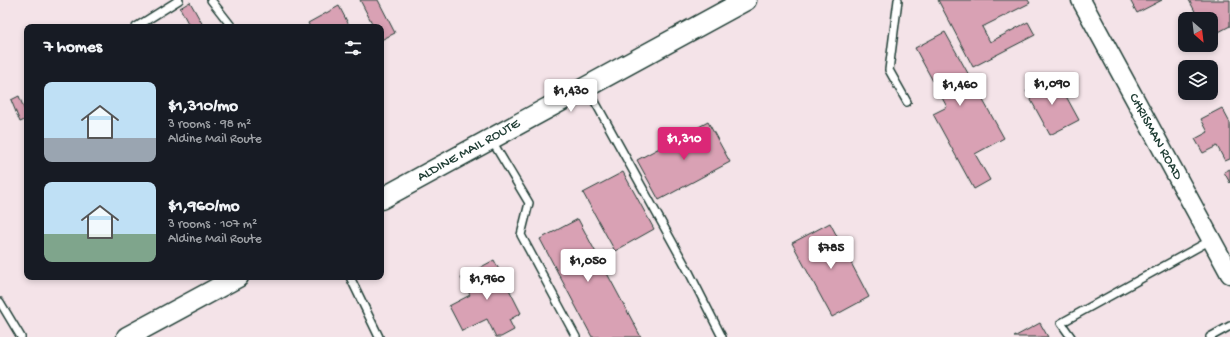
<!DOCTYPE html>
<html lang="en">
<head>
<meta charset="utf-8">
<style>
	:root { --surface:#171b24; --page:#242831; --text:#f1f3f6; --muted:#9ea1a6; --accent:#db2777 }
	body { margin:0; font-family:"Gochi Hand",sans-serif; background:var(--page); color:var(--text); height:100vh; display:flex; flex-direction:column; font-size:15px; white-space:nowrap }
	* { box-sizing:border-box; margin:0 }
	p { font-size:13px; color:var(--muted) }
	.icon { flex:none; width:22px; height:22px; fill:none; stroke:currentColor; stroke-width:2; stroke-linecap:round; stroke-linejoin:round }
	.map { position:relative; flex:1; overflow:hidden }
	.side { position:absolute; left:24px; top:24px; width:360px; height:256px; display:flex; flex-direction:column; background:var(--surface); border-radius:8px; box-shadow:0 2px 6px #0003 }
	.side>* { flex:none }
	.needle { width:26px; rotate:152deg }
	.buttons { position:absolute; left:1178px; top:12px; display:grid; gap:8px }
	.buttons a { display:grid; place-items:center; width:40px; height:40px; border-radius:8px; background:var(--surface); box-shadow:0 2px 6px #0003; font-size:20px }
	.price { position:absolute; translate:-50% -34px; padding:0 9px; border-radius:4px; background:#fff; color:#222; font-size:13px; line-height:26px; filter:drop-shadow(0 1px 2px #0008) }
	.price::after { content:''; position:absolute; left:50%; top:24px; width:12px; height:9px; margin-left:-6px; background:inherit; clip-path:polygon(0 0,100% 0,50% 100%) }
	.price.active { background:var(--accent); color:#fff }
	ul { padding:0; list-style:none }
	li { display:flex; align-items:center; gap:12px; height:100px; padding:0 20px }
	li span { display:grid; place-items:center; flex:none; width:112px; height:80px; border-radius:8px; color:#555 }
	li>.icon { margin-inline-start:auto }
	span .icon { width:48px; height:48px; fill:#fffc; stroke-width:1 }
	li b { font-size:17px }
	h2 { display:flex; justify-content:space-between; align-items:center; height:48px; padding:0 20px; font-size:17px }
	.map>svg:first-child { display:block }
</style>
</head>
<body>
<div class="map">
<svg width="1230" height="337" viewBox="0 0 1230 337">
	<rect width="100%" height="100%" fill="#f4e3e8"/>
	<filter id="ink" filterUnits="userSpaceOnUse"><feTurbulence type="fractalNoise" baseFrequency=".025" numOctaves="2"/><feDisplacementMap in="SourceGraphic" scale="8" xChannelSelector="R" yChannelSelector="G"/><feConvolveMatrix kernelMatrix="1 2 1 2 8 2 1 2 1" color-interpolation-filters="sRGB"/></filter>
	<g filter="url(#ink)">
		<g fill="#d9a1b4" stroke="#1f3d34">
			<polygon points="360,0 378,0 395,33 381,40 381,27 374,27"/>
			<polygon points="938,0 1028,0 1030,3 982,27 990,42 1028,22 1035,35 973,67"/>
			<polygon points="1130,0 1162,0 1137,13"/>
			<polygon points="1189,0 1230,0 1230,26 1211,36 1211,19 1199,19"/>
			<polygon points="190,2 204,27 190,27 180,8"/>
			<polygon points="339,6 350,27 310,27 308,23"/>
			<polygon points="945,32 1004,138 975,154 990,180 974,189 933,114 947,107 915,48"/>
			<polygon points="1055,76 1079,120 1050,135 1026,91"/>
			<polygon points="19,96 27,116 27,119 20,122 11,100"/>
			<polygon points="1222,108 1230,123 1230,159 1225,161 1217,146 1203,153 1195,139 1208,132 1201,119"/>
			<polygon points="708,122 730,162 659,200 637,160"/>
			<polygon points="1230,169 1230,183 1224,172"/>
			<polygon points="623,172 654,229 615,251 583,193"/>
			<polygon points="578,219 641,337 592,337 540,239"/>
			<polygon points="830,223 869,297 832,317 792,243"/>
			<polygon points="494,260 521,313 509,320 514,330 501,337 496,337 487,319 462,331 449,306 470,295 461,278"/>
			<polygon points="1040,323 1048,337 1014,337"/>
		</g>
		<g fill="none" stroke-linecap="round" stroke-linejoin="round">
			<defs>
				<g id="service">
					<polyline points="211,0 232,27"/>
					<polyline points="898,0 889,70 907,102"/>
					<polyline points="136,27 179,0"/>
					<polyline points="588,89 690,274 722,337"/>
					<polyline points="492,141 529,203 521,235 576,337"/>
					<polyline points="350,277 379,337"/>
					<polyline points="0,302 21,337"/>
					<polyline points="1071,337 1061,323 1211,240"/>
					<polyline points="1210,337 1230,326"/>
				</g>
				<polyline id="tertiary" points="1081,0 1230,274"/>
				<g id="secondary">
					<polyline points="381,199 746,0"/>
					<polyline points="127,337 238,277"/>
				</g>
			</defs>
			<use href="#service" stroke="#1f3d34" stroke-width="10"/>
			<use href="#tertiary" stroke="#1f3d34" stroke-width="21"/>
			<use href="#secondary" stroke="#1f3d34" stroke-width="23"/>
			<use href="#service" stroke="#fff" stroke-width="7"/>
			<use href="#tertiary" stroke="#fff" stroke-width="18"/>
			<use href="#secondary" stroke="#fff" stroke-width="20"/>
		</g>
	</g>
	<g text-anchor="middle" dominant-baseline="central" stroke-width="3" stroke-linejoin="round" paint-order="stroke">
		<g font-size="14" fill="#1f3d34" stroke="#fff">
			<text transform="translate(1155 137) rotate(61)">CHRISMAN ROAD</text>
			<text transform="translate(469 151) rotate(-29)">ALDINE MAIL ROUTE</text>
		</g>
	</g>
</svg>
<div class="buttons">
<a><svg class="needle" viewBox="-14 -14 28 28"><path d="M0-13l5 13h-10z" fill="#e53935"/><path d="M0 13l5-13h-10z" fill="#9ea1a6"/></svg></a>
<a><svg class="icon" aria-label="layers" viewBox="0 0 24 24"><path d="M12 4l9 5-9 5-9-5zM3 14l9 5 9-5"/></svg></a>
</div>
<b class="price" style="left:1052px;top:106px">$1,090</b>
<b class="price" style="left:960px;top:107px">$1,460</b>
<b class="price" style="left:571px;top:113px">$1,430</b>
<b class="price active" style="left:684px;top:161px">$1,310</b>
<b class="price" style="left:831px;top:270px">$785</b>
<b class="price" style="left:588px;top:283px">$1,050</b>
<b class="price" style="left:487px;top:301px">$1,960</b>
<section class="side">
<h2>7 homes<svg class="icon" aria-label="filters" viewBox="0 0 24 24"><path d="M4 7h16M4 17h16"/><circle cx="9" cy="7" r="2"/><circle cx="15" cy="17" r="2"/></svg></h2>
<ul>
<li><span style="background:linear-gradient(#bfe0f5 70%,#9aa5b1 0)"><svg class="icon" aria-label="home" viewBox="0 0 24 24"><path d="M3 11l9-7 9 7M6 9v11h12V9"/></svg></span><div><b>$1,310/mo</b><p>3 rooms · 98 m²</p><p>Aldine Mail Route</p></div></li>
<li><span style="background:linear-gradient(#bfe0f5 65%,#7fa58c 0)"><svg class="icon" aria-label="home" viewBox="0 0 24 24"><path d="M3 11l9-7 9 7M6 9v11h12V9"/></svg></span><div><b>$1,960/mo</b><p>3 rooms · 107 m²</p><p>Aldine Mail Route</p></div></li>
</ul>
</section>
</div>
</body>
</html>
